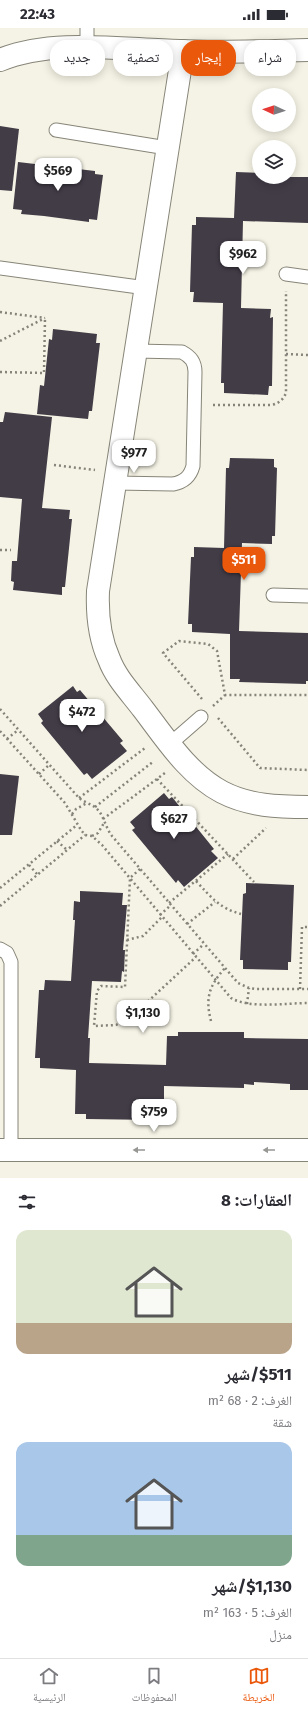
<!DOCTYPE html>
<html lang="ar">
<head>
<meta charset="utf-8">
<style>
	:root { --surface:#fff; --page:#f7f7f7; --text:#2b2b33; --muted:#7c7c81; --line:#e1e1e2; --accent:#ea580c }
	body { margin:0; font-family:"Fira Sans","Noto Naskh Arabic",sans-serif; background:var(--page); color:var(--text); direction:rtl; height:100vh; display:flex; flex-direction:column; font-size:15px; white-space:nowrap }
	* { box-sizing:border-box; margin:0 }
	p { font-size:13px; color:var(--muted) }
	.icon { flex:none; width:22px; height:22px; fill:none; stroke:currentColor; stroke-width:2; stroke-linecap:round; stroke-linejoin:round }
	.map { position:relative; height:1150px; overflow:hidden; direction:ltr }
	.sheet { display:flex; flex-direction:column; background:var(--surface); flex:1 }
	.sheet>* { flex:none }
	.hud { position:absolute; left:12px; top:12px; width:284px; height:36px; direction:rtl; display:flex; gap:8px }
	.needle { width:26px; rotate:273deg }
	.tools { position:absolute; left:252px; top:60px; display:grid; gap:8px }
	.tools a { display:grid; place-items:center; width:44px; height:44px; border-radius:50%; background:var(--surface); box-shadow:0 2px 10px #0003; font-size:20px }
	.price { position:absolute; translate:-50% -34px; padding:0 9px; border-radius:8px; background:#fff; color:#222; font-size:13px; line-height:26px; filter:drop-shadow(0 1px 2px #0008) }
	.price::after { content:''; position:absolute; left:50%; top:24px; width:12px; height:9px; margin-left:-6px; background:inherit; clip-path:polygon(0 0,100% 0,50% 100%) }
	.price.selected { background:var(--accent); color:#fff }
	ul { padding:0; list-style:none }
	li { display:grid; align-content:center; gap:8px; height:212px; padding:0 16px }
	li span { display:grid; place-items:center; height:124px; border-radius:12px; color:#555 }
	li>.icon { margin-inline-start:auto }
	span .icon { width:72px; height:72px; fill:#fffc; stroke-width:1 }
	li b { font-size:17px }
	h2 { display:flex; justify-content:space-between; align-items:center; height:48px; padding:0 16px; font-size:17px }
	.chip { padding:0 14px; border-radius:16px; background:var(--surface); box-shadow:0 2px 10px #0003; font-size:14px; line-height:36px }
	.chip.selected { background:var(--accent); color:#fff }
	.status { display:flex; justify-content:space-between; align-items:center; height:28px; padding:0 20px; background:var(--surface); direction:ltr }
	.status svg { height:11px; fill:currentColor }
	.dock { display:flex; justify-content:space-around; align-items:center; height:56px; border-top:1px solid var(--line); background:var(--surface); font-size:11px; color:var(--muted) }
	.dock a { display:grid; justify-items:center; gap:2px }
	.dock .selected { color:var(--accent) }
	.map>svg:first-child { display:block }
</style>
</head>
<body>
<div class="status"><b>22:43</b><svg viewBox="0 0 49 12"><path d="M0 12V9h3v3zM5 12V6h3v6zM10 12V3h3v9zM15 12V0h3v12zM26 1h20v11H26zM47 4h2v5h-2z"/></svg></div>
<div class="map">
<svg width="308" height="1150" viewBox="0 0 308 1150">
	<rect width="100%" height="100%" fill="#f5f3e5"/>
	<g fill="#423c47">
		<polygon points="0,98 19,101 12,163 0,162"/>
		<polygon points="18,134 95,143 95,146 103,147 97,192 89,191 89,194 44,188 21,186 22,182 13,181"/>
		<polygon points="236,144 259,145 259,149 308,149 308,195 243,193 241,280 271,281 270,290 273,289 272,358 269,358 268,367 224,365 224,355 221,355 223,275 193,274 194,264 190,264 192,197 196,197 196,189 234,190"/>
		<polygon points="53,301 97,306 96,315 100,315 92,383 89,383 88,391 37,386 40,357 44,358 49,311 52,312"/>
		<polygon points="5,384 52,389 42,480 70,482 69,491 72,491 65,559 62,559 62,567 13,562 14,554 11,553 12,533 17,533 22,471 0,469 0,394 3,394"/>
		<polygon points="230,430 274,431 274,439 277,440 275,508 272,508 272,516 242,515 239,603 308,605 308,653 306,653 306,656 239,654 240,651 230,651 230,606 192,604 192,596 188,596 191,529 194,529 194,519 224,520 226,440 229,440"/>
		<polygon points="73,658 77,664 80,662 123,713 120,715 127,723 92,751 87,745 84,747 41,695 43,693 38,686"/>
		<polygon points="0,746 19,748 12,807 0,807"/>
		<polygon points="164,765 169,771 172,769 214,821 211,823 218,830 184,859 178,852 176,855 132,802 135,800 130,794"/>
		<polygon points="246,855 294,857 291,934 288,934 288,942 243,941 243,932 240,932 243,866 246,865"/>
		<polygon points="80,863 123,865 122,877 127,877 123,922 125,922 124,944 122,943 121,954 92,953 88,1010 90,1010 89,1035 166,1037 167,1008 178,1008 178,1004 244,1004 244,1010 308,1011 308,1062 290,1062 290,1056 254,1054 254,1057 244,1056 244,1060 164,1058 164,1089 154,1088 154,1092 86,1091 86,1086 75,1086 76,1042 40,1040 40,1030 35,1030 39,962 44,962 45,952 71,953 75,892 73,892 74,873 80,874"/>
	</g>
	<g fill="none" stroke-linecap="round" stroke-linejoin="round">
		<defs>
			<g id="lane">
				<polyline points="87,20 87,0"/>
				<polyline points="56,102 167,120"/>
				<polyline points="0,240 146,260"/>
				<polyline points="286,246 308,249"/>
				<path d="M 115,455 L 173,456 C 184,454 190,449 193,438 L 195,344 C 195,334 191,329 182,324 L 136,323"/>
				<polyline points="273,567 308,568"/>
				<polyline points="170,716 201,689"/>
				<polyline points="0,921 7,925 11,934 11,1122"/>
			</g>
			<g id="street">
				<path d="M 183,23 L 98,563 C 97,587 99,609 109,631 C 116,650 131,665 143,681 C 166,711 188,746 222,764 C 249,778 278,779 308,779"/>
				<path d="M 0,32 C 52,10 124,22 180,23 C 223,25 266,23 308,22"/>
				<polyline points="0,1122 308,1122"/>
			</g>
		</defs>
		<use href="#lane" stroke="#878578" stroke-width="15"/>
		<use href="#street" stroke="#878578" stroke-width="24"/>
		<g stroke="#85847b" stroke-width="2.5" stroke-dasharray="2 3" stroke-linecap="butt">
			<polyline points="0,284 45,290"/>
			<polyline points="0,313 45,290"/>
			<polyline points="286,326 308,327"/>
			<polyline points="0,344 44,345 45,290"/>
			<path d="M 213,377 L 272,377 C 279,375 283,372 286,365 L 286,263"/>
			<polyline points="54,437 95,442"/>
			<polyline points="0,522 11,522"/>
			<polyline points="202,671 163,625 179,613 208,616 217,623 225,667 308,667"/>
			<polyline points="213,678 225,667"/>
			<path d="M 0,681 L 79,770 C 84,774 91,776 96,780 C 104,787 105,799 112,808 L 238,955 L 249,960 L 256,961 L 308,961"/>
			<polyline points="218,690 260,740 308,742"/>
			<path d="M 0,703 L 65,775 L 81,802 L 85,807 L 92,808 L 102,817 L 231,970 C 250,981 286,975 308,975"/>
			<polyline points="7,711 18,702"/>
			<polyline points="39,746 49,737"/>
			<polyline points="157,751 254,854"/>
			<polyline points="79,770 145,720"/>
			<polyline points="95,779 154,733"/>
			<polyline points="72,786 76,781 87,775"/>
			<polyline points="103,791 165,745"/>
			<polyline points="92,808 98,805 104,795"/>
			<polyline points="57,813 67,822"/>
			<polyline points="233,831 266,800"/>
			<polyline points="29,837 37,846"/>
			<polyline points="140,841 130,850 125,959 101,958 97,963 94,998 116,997 130,990 196,929"/>
			<path d="M 196,853 C 211,869 219,880 241,886"/>
			<polyline points="0,860 77,797"/>
			<polyline points="169,875 228,826"/>
			<polyline points="0,878 85,807"/>
			<polyline points="160,887 171,877"/>
			<polyline points="187,896 215,874"/>
			<polyline points="127,912 143,908 162,889"/>
			<polyline points="193,926 204,916"/>
			<polyline points="300,961 302,899 308,899"/>
			<polyline points="247,976 249,960"/>
			<path d="M 211,993 C 205,970 209,958 225,940"/>
		</g>
		<use href="#lane" stroke="#fff" stroke-width="13"/>
		<use href="#street" stroke="#fff" stroke-width="22"/>
	</g>
	<defs><path id="oneway-solid" d="M-6-.8H1V-3.2L6.5 0L1 3.2V.8H-6Z"/></defs>
	<g fill="#979794">
		<use href="#oneway-solid" transform="translate(139 1122) rotate(180)"/>
		<use href="#oneway-solid" transform="translate(269 1122) rotate(180)"/>
	</g>
</svg>
<div class="tools">
<a><svg class="needle" viewBox="-14 -14 28 28"><path d="M0-13l5 13h-10z" fill="#e53935"/><path d="M0 13l5-13h-10z" fill="#7c7c81"/></svg></a>
<a><svg class="icon" aria-label="layers" viewBox="0 0 24 24"><path d="M12 4l9 5-9 5-9-5zM3 14l9 5 9-5"/></svg></a>
</div>
<b class="price" style="left:58px;top:164px">$569</b>
<b class="price" style="left:243px;top:247px">$962</b>
<b class="price" style="left:134px;top:446px">$977</b>
<b class="price selected" style="left:244px;top:553px">$511</b>
<b class="price" style="left:82px;top:705px">$472</b>
<b class="price" style="left:174px;top:812px">$627</b>
<b class="price" style="left:143px;top:1006px">$1,130</b>
<b class="price" style="left:154px;top:1105px">$759</b>
<div class="hud">
<a class="chip">شراء</a>
<a class="chip selected">إيجار</a>
<a class="chip">تصفية</a>
<a class="chip">جديد</a>
</div>
</div>
<section class="sheet">
<h2>العقارات: 8<svg class="icon" aria-label="filters" viewBox="0 0 24 24"><path d="M4 7h16M4 17h16"/><circle cx="9" cy="7" r="2"/><circle cx="15" cy="17" r="2"/></svg></h2>
<ul>
<li><span style="background:linear-gradient(#dfe7d0 75%,#b9a48a 0)"><svg class="icon" aria-label="home" viewBox="0 0 24 24"><path d="M3 11l9-7 9 7M6 9v11h12V9"/></svg></span><div><b>$511/شهر</b><p>الغرف: 2 · 68 m²</p><p>شقة</p></div></li>
<li><span style="background:linear-gradient(#a9c7e8 75%,#7fa58c 0)"><svg class="icon" aria-label="home" viewBox="0 0 24 24"><path d="M3 11l9-7 9 7M6 9v11h12V9"/></svg></span><div><b>$1,130/شهر</b><p>الغرف: 5 · 163 m²</p><p>منزل</p></div></li>
</ul>
</section>
<nav class="dock">
<a class="selected"><svg class="icon" aria-label="map" viewBox="0 0 24 24"><path d="M3 6l6-2 6 2 6-2v14l-6 2-6-2-6 2zM9 4v14M15 6v14"/></svg>الخريطة</a>
<a><svg class="icon" aria-label="saved" viewBox="0 0 24 24"><path d="M7 4h10v16l-5-4-5 4z"/></svg>المحفوظات</a>
<a><svg class="icon" aria-label="home" viewBox="0 0 24 24"><path d="M3 11l9-7 9 7M6 9v11h12V9"/></svg>الرئيسية</a>
</nav>
</body>
</html>
